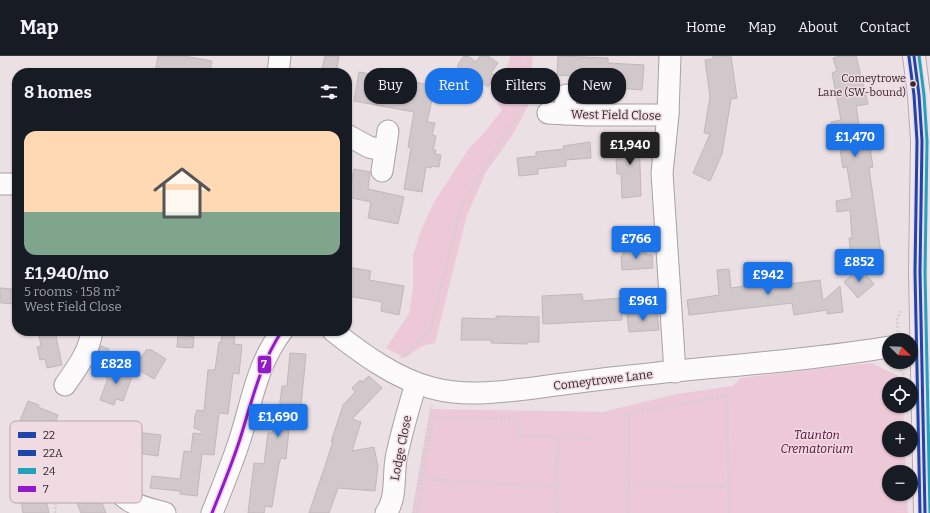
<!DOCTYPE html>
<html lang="en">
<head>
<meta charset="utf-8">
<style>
	:root { --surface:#171b24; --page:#242831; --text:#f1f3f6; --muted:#9ea1a6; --line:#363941; --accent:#1a73e8 }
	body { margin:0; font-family:Bitter,serif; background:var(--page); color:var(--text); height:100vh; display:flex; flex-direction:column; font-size:15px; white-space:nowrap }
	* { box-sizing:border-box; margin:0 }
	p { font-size:13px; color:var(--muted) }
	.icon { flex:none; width:22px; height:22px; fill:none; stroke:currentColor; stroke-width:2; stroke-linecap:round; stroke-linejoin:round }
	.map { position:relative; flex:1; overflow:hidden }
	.drawer { position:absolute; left:12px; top:12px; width:340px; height:268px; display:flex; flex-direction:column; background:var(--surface); border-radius:16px; box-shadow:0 1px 3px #0004 }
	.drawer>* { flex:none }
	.top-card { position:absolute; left:364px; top:12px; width:380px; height:36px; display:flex; gap:8px }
	.needle { width:26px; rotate:113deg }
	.tools { position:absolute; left:882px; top:277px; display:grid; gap:8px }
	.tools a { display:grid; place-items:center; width:36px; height:36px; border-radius:50%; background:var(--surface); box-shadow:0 1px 3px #0004; font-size:20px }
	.price { position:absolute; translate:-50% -34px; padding:0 9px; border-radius:4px; background:var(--accent); color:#fff; font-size:13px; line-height:26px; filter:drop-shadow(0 1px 2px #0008) }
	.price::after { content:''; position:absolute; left:50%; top:24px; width:12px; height:9px; margin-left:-6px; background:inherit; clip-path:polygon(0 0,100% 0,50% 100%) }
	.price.active { background:#222; color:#fff }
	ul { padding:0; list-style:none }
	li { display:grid; align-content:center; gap:8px; height:212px; padding:0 12px }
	li span { display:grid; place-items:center; height:124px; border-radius:12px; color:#555 }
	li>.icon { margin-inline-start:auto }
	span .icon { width:72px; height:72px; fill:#fffc; stroke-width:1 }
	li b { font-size:17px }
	h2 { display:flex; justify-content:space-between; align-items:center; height:48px; padding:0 12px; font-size:17px }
	.pill { padding:0 14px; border-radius:16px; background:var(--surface); box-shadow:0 1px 3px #0004; font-size:14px; line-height:36px }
	.pill.active { background:var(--accent); color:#fff }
	header { display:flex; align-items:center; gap:24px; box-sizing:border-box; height:56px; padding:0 20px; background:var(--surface); border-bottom:1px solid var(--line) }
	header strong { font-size:19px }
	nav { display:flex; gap:22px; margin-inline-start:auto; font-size:14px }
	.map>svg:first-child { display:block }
</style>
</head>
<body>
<header>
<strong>Map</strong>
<nav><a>Home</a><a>Map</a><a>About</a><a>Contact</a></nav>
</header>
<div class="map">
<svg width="930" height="457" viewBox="0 0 930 457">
	<rect width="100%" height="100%" fill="#ebe0e4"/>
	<g fill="#edc8d7">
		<polygon points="510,0 533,0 528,50 513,78 486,116 467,159 435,287 422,290 405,302 386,292 409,258 413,232 413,199 422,172 434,146 470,91 484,77 502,54 497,47 503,30"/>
		<polygon points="871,307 899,320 902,328 889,328 889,350 903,350 904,372 889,372 889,394 905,394 906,416 889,416 889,438 907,438 908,457 412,457 430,353 603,356 677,338 733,330 741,322"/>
	</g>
	<g fill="#d1c8cb" stroke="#c1b8bc">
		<polygon points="158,0 184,0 212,5 210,17 155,17"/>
		<polygon points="325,0 339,0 336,17 321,17"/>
		<polygon points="464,0 468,0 476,6 480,0 488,0 498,7 491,17 496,20 488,31 457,10"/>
		<polygon points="558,0 608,2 608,7 644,9 642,34 606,31 606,22 557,19"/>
		<polygon points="713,0 731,0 737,42 731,43 722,98 710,125 693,117 710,78 704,77 710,41 705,4 713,3"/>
		<polygon points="840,0 856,0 868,48 856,50 860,75 867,73 873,111 869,112 881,197 876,199 851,201 849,182 852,182 850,154 837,156 836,145 852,142 847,111 843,112 838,81 834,81 831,66 841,64 832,17 837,15 833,2"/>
		<polygon points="359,16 425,28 424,30 429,31 428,39 433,40 427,66 435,67 432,79 436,80 433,94 436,94 435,98 441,99 439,111 431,110 431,112 426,111 422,136 404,133 411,92 408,91 414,56 354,45"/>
		<polygon points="639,78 641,140 622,142 621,118 617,118 616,103 622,103 620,79"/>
		<polygon points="590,86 591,102 566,104 566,110 538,113 538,118 519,120 517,102 536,100 536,96 564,93 563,90"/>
		<polygon points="354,113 370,116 368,133 404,141 398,168 368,162 371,146 347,141 347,126 351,127"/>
		<polygon points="646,193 646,199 652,199 653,212 622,214 621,200 623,200 623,195"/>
		<polygon points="347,211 371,215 369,224 404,230 399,259 381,255 382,246 348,240 351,227 347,226"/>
		<polygon points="860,212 874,228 858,242 844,226"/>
		<polygon points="729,213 731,232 766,227 765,222 773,221 772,217 787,214 789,228 820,224 823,245 840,230 843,256 827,258 827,254 794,259 792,247 689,259 687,244 719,239 717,214"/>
		<polygon points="0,232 12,233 12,235 17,236 17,248 1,247 0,246"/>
		<polygon points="582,238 583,245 621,242 622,264 543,268 542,240"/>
		<polygon points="657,255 659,274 629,276 627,258"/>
		<polygon points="496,260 539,261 539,286 527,286 527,288 491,287 491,284 461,284 462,262 496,263"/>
		<polygon points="38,275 55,275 62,309 47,312 45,303 40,304 37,291 41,290"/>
		<polygon points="222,275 235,275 234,288 242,289 239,318 233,317 228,358 219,357 214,399 202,398 197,440 180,438 180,435 150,432 152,420 180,423 184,395 191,396 193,377 202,378 202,375 194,372 195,360 197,354 204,355 208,314 215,314 219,286 221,287"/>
		<polygon points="178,279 194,281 193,292 177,291"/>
		<polygon points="101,290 109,293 104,306 96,303"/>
		<polygon points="147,293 149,295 150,293 166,303 154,323 134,311"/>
		<polygon points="290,297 306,298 301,350 297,350 294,374 289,373 286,403 281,402 279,408 272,451 265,450 264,457 248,457 254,407 264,408 268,377 272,377 275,354 279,354 282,330 287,330"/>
		<polygon points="109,308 133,318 123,345 116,343 114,349 100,344 108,322 104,320"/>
		<polygon points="369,320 382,332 352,363 361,366 352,395 374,391 378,411 375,435 338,432 329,457 309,457 325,410 334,382 331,386 343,349 355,336 352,332 360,324 362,326"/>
		<polygon points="28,345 39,349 38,351 58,359 53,372 49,370 46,376 19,367"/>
		<polygon points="75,366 95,369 95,366 126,370 126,375 161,379 158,400 92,391 92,394 72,391"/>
		<polygon points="94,419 98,438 106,457 81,457 76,445 71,424"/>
		<polygon points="39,423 43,445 46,444 49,457 23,457 18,427"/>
	</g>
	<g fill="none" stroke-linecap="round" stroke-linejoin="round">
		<defs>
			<g id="minor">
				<polyline points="670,0 668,59 662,117 675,316"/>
				<polyline points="278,17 280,0"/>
				<polyline points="548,57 588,59 668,59"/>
				<polyline points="565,58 566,39"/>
				<polyline points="347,79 369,91 385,95"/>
				<polyline points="382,115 388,75"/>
				<polyline points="0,128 17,128"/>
				<path d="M 333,275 C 361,297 396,323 432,332 C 465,341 500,336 534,332 C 563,328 592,324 621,321 C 711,310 800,306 889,291"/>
				<path d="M 65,329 C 77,312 89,296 92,275"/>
				<path d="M 104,410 L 119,413 C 118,417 116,424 116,428 C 120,448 149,452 165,457"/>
				<path d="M 212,457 C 222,432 232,408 240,383 C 252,345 257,308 282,275"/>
				<path d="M 386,457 C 397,442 393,420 396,403 C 401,377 409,352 416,327"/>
			</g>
			<polyline id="major" points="914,0 919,39 922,85 920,216 925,457"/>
		</defs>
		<use href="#minor" stroke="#a9a1a4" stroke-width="23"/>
		<use href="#major" stroke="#baaab0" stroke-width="24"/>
		<g stroke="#d3d0d1" stroke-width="2.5" stroke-dasharray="2 2" stroke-linecap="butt">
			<polyline points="898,276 897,264 901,253"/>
			<polyline points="401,302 422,283 431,272 461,152 482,115 517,61 524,45 529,0"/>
			<polyline points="900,306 900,313 904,319"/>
			<polyline points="423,423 557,431"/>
			<polyline points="628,428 729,430"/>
			<polyline points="55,457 59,409 63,406 87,410"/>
			<polyline points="413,457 432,349"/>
			<polyline points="417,457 433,361 517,363 518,380 591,381"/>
			<polyline points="557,457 558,380"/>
			<polyline points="628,457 629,358 727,339 729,457"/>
		</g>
		<use href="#minor" stroke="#fcfafb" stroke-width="21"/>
		<use href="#major" stroke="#f0e8ec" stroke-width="22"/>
		<defs>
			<polyline id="bus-1" points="914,0 919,39 922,85 920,216 925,457"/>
			<polyline id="bus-2" points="909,1 914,39 917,85 915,216 920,457"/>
			<polyline id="bus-3" points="919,0 924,39 927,85 925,216 930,457"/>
			<path id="bus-4" d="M 212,457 C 222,432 232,408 240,383 C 252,345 260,308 282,275"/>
		</defs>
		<use href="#bus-1" stroke="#f0dbe3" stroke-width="6"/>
		<use href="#bus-2" stroke="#f0dbe3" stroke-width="6"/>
		<use href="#bus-3" stroke="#f0dbe3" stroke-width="6"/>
		<use href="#bus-4" stroke="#f0dbe3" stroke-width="6"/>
		<use href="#bus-1" stroke="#1d46ad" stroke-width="3"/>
		<use href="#bus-2" stroke="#1d46ad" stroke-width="3"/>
		<use href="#bus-3" stroke="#22a3bd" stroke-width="3"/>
		<use href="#bus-4" stroke="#9419cc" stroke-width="3"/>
	</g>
	<circle fill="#332b2e" stroke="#f0dbe3" stroke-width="1.5" cx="913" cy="28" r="3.5"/>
	<g text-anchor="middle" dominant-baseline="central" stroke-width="3" stroke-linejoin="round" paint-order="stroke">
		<g font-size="11" fill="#332b2e" stroke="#f0dbe3" text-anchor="end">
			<text x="906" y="22">Comeytrowe<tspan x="906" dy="14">Lane (SW-bound)</tspan></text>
		</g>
		<g font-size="12" fill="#332b2e" stroke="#f0dbe3">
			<text transform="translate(616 59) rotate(1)">West Field Close</text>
			<text transform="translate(603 324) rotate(-7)">Comeytrowe Lane</text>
			<text transform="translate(401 392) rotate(-79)">Lodge Close</text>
		</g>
		<g font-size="12" font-style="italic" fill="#570834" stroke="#f0dbe3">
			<text x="817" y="379">Taunton<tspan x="817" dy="14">Crematorium</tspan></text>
		</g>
	</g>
	<rect x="10" y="365" width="132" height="82" rx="6" fill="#f0dbe3" stroke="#b7a6ad" stroke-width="1"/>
	<rect x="18" y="376" width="18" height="6" fill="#1d46ad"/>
	<rect x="18" y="394" width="18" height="6" fill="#1d46ad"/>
	<rect x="18" y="412" width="18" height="6" fill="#22a3bd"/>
	<rect x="18" y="430" width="18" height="6" fill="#9419cc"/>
	<g font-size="11" fill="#332b2e">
		<text x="43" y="383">22</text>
		<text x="43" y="401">22A</text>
		<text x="43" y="419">24</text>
		<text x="43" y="437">7</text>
	</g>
	<rect stroke="#f0dbe3" stroke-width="1.5" x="257" y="299" width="15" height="19" rx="4" fill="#9419cc"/>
	<g font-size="11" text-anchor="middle" font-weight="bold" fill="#fff">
		<text x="264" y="312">7</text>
	</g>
</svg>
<div class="tools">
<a><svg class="needle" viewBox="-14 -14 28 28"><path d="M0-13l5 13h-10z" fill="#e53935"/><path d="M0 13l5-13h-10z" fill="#9ea1a6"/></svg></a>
<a><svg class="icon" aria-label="locate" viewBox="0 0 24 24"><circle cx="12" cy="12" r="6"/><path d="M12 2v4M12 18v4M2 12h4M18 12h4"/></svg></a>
<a>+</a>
<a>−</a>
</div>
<b class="price" style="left:855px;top:102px">£1,470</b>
<b class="price active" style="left:630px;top:110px">£1,940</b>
<b class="price" style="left:636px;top:204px">£766</b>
<b class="price" style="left:859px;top:227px">£852</b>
<b class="price" style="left:768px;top:240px">£942</b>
<b class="price" style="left:643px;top:266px">£961</b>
<b class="price" style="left:116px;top:329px">£828</b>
<b class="price" style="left:278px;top:382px">£1,690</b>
<div class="top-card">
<a class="pill">Buy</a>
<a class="pill active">Rent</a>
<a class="pill">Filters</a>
<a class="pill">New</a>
</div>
<section class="drawer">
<h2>8 homes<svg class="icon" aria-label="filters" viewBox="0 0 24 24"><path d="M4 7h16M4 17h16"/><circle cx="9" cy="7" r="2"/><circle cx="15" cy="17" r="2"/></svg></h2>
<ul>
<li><span style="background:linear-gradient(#ffd9b3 65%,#7fa58c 0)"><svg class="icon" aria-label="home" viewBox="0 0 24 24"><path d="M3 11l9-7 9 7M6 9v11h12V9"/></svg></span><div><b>£1,940/mo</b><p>5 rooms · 158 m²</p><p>West Field Close</p></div></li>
</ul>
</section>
</div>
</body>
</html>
